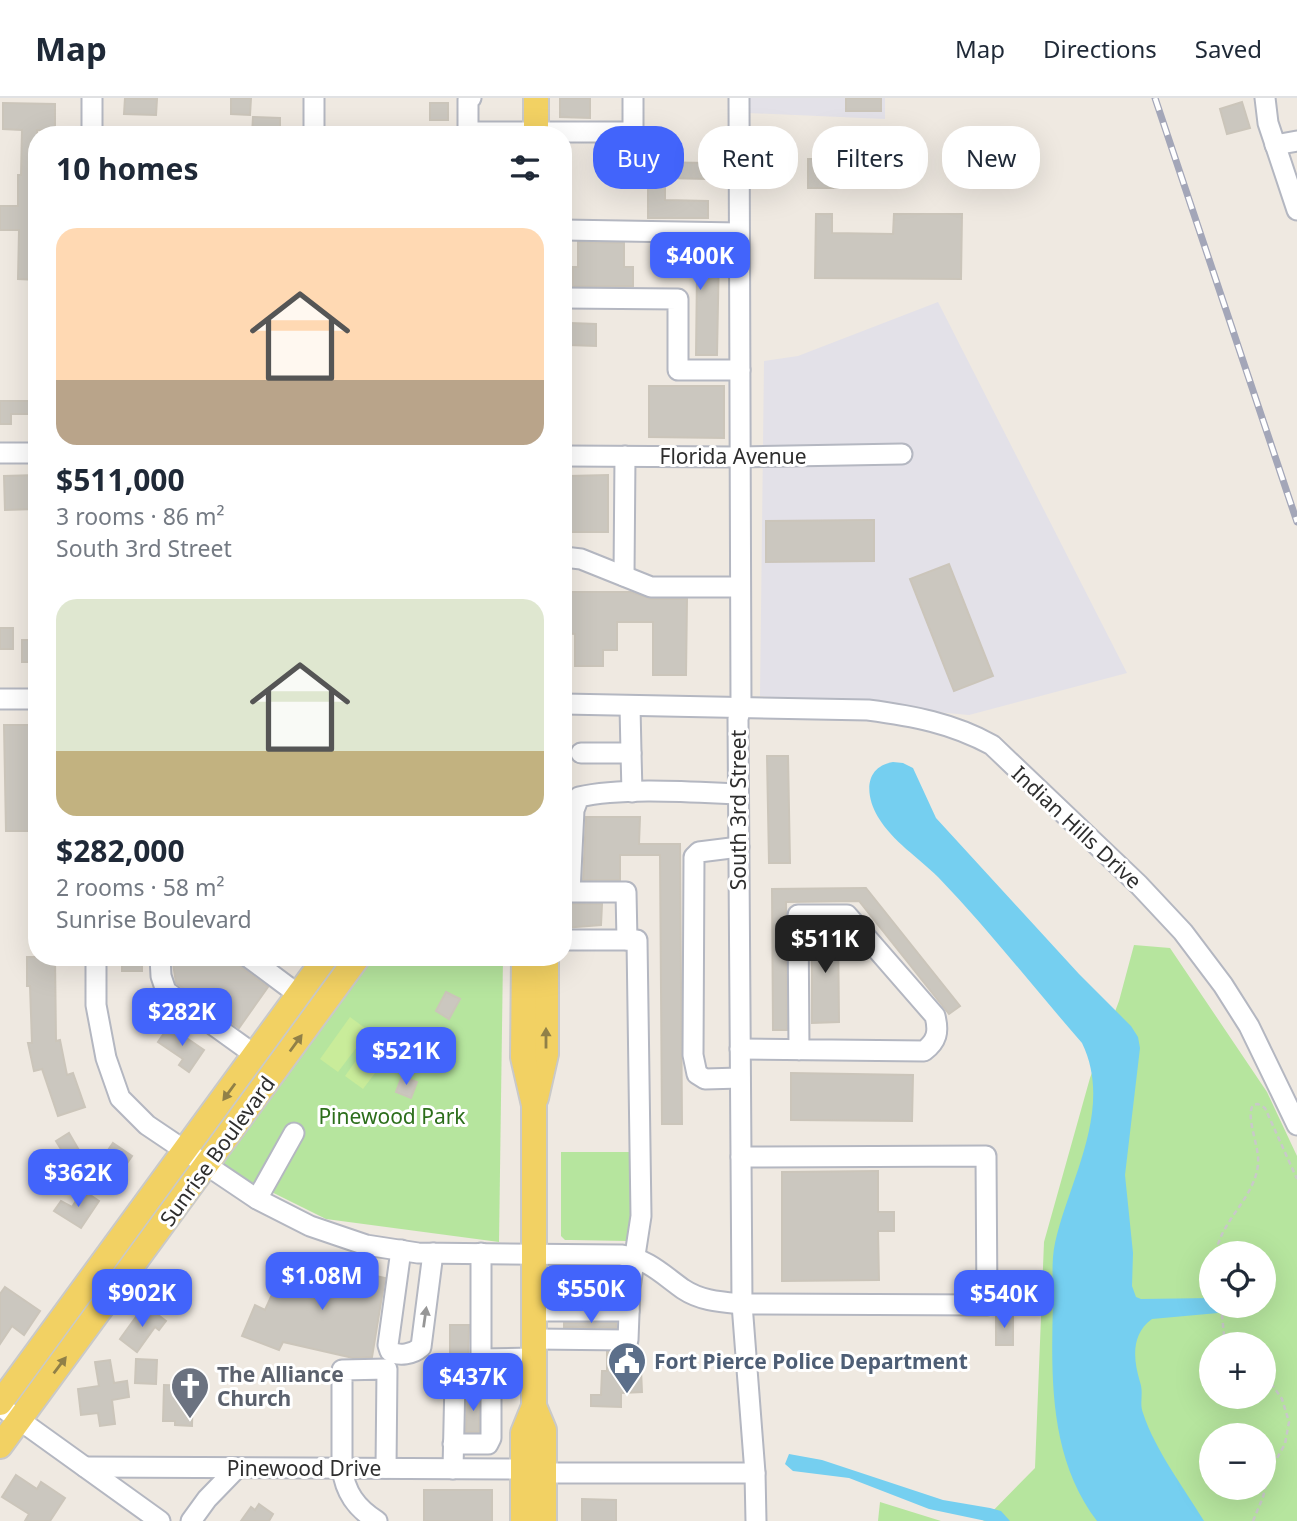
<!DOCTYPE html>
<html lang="en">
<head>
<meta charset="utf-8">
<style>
	:root { --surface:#fff; --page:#f6f6f7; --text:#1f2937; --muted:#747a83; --line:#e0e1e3; --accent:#4264fb }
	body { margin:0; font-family:"Noto Sans",sans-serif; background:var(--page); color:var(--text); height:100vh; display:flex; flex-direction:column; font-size:26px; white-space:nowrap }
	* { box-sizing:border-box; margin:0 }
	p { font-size:23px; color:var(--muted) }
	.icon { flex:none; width:38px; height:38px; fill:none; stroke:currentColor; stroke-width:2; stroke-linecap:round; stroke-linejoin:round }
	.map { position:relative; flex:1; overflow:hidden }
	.panel { position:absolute; left:28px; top:28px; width:544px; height:840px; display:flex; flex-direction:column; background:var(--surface); border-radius:28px; box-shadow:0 7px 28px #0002 }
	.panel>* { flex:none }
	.hud { position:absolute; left:593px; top:28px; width:598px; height:63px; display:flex; gap:14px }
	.controls { position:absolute; left:1199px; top:1143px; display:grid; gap:14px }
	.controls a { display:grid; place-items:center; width:77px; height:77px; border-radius:50%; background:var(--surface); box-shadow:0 7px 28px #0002; font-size:35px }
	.price { position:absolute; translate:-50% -60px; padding:0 16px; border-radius:14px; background:var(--accent); color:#fff; font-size:23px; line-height:46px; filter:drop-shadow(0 2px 4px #0008) }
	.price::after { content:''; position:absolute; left:50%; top:42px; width:21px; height:16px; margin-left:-10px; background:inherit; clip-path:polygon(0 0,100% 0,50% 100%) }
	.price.on { background:#222; color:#fff }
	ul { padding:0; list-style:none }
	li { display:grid; align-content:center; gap:14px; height:371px; padding:0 28px }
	li span { display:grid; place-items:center; height:217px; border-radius:21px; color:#555 }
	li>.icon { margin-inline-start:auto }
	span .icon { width:126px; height:126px; fill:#fffc; stroke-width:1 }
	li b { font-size:30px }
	h2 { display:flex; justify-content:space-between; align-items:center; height:84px; padding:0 28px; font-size:30px }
	.tag { padding:0 24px; border-radius:28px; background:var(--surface); box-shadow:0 7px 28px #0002; font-size:24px; line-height:63px }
	.tag.on { background:var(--accent); color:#fff }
	header { display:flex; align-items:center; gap:42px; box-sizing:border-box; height:98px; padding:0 35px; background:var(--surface); border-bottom:2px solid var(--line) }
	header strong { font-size:33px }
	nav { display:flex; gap:38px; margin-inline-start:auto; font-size:24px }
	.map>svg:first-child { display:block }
</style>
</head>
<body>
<header>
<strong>Map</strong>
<nav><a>Map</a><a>Directions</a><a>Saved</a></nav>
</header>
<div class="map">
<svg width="1297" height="1423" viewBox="0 0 1297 1423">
	<rect width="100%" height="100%" fill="#efe9e1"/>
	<g fill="#e3e1e8">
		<polygon points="749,0 885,0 885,21 748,15"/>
		<polygon points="938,204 1127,575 969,617 760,598 764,263 798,258"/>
	</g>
	<g fill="#b6e59e" fill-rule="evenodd">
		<path d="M 1134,847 L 1170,850 L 1267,994 L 1297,1058 L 1297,1423 L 983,1423 L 1035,1370 L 1044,1144 L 1090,980 L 1119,903 ZM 1211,1155 L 1264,1155 L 1264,1208 L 1211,1208 ZM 1211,1246 L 1264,1246 L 1264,1298 L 1211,1298 ZM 1211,1337 L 1264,1337 L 1264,1390 L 1211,1390 Z"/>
		<polygon points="370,859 503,859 499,1144 326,1121 221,1069"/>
		<polygon points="561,1054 635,1054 635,1133 627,1143 571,1142 565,1142 561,1138"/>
		<polygon points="880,1404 941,1423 878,1423"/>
	</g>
	<g fill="#c9ec9a">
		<polygon points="350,919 369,933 338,974 320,961"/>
		<polygon points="375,936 394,950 363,991 345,978"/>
	</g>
	<g fill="#75cff0">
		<path d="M 893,664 L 903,665 L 913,670 L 936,720 L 1079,876 L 1131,928 L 1138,939 L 1140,950 L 1125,1077 L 1133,1155 L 1132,1188 L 1136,1199 L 1141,1201 L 1211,1200 L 1211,1208 L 1259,1208 L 1262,1211 L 1152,1221 C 1131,1236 1133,1261 1140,1284 C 1144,1295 1139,1305 1143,1315 C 1155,1352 1184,1390 1204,1423 L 1097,1423 C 1049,1360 1051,1279 1053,1204 C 1053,1185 1051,1163 1055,1145 C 1069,1082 1114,1011 1082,945 C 1034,890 989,832 938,779 C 918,759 893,744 878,719 C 865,697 864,669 893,664 Z"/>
		<polygon points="789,1356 822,1362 943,1402 990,1410 1001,1413 1010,1423 986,1423 929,1411 849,1380 793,1373 785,1366"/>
	</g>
	<g fill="#cbc7bf" stroke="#cbc5ba" stroke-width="2">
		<polygon points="125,0 157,1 156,17 124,16"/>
		<polygon points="231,0 251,0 250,17 231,16"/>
		<polygon points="560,0 590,0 590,20 560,19"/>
		<rect x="846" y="0" width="35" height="13"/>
		<polygon points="1242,4 1250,30 1227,36 1220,11"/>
		<polygon points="3,5 55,6 55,32 37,32 37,182 18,181 19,132 0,132 0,108 18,108 18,77 21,77 22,32 3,31"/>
		<rect x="430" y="5" width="18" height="17"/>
		<polygon points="253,19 280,20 280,37 252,37"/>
		<rect x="808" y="61" width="50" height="29"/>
		<polygon points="648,64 708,65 708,81 665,80 665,102 708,103 708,120 648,120"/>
		<polygon points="816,116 832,116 832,135 893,136 894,116 962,116 961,181 815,180"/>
		<polygon points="578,144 624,145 624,169 633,169 633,188 573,188 573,169 578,169"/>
		<polygon points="660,152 719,153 717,257 696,257 697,174 660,174"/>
		<polygon points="570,225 596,226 596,248 569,247"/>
		<polygon points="649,288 724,288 724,340 649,339"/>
		<polygon points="0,303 37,303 37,316 11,316 11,326 0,326"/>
		<polygon points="37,377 37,411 5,412 4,378"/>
		<polygon points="608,377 608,434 570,434 569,378"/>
		<polygon points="874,422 874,463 766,464 766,423"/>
		<polygon points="949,466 993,578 954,593 910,481"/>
		<polygon points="564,494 631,494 651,501 687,501 686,577 653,577 653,524 617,524 617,552 603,552 603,568 575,568 575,536 564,535"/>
		<rect x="0" y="530" width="13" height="21"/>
		<rect x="22" y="542" width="15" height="22"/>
		<polygon points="4,627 34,627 36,733 6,733"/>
		<polygon points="767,658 788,658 790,765 769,765"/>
		<polygon points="586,719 640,719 639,746 680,746 682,1026 662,1026 660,757 620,757 620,782 583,782"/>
		<polygon points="866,790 960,908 949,916 859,803 786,804 787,932 773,932 772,791"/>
		<polygon points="564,806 602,806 601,827 564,830"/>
		<polygon points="812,829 838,829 839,924 812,925"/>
		<polygon points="27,859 55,859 56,943 60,942 67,977 73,975 85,1009 58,1018 42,971 34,973 28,945 32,945 30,888 27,888"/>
		<rect x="122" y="859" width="20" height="14"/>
		<polygon points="172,859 234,859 241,869 268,889 239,930 176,885"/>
		<polygon points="446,894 460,901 449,921 436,913"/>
		<polygon points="169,928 204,952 189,974 179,967 183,961 158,944"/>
		<polygon points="791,975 913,977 912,1023 791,1022"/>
		<polygon points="402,978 417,984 411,1000 396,994"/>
		<polygon points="69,1035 83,1059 70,1066 56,1043"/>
		<polygon points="113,1045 132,1058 114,1084 95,1071"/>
		<polygon points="878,1073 878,1114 894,1114 894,1133 878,1133 879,1182 782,1183 782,1074"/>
		<polygon points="83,1092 99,1103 81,1130 54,1113 61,1103 72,1109"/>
		<polygon points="300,1161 385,1180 372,1259 353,1260 283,1244 279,1252 242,1238 255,1207 265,1212 275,1190 291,1195"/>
		<polygon points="567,1178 604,1178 604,1192 578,1193 578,1196 567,1197"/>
		<polygon points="5,1189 40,1213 24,1237 12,1228 0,1246 0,1196"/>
		<polygon points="149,1210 166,1223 159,1232 155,1229 137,1254 120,1241 136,1219 140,1222"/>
		<rect x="996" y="1216" width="17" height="31"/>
		<polygon points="564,1225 616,1225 616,1230 564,1229"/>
		<polygon points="450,1227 469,1227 468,1265 450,1268"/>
		<polygon points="607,1254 623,1254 623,1273 641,1272 642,1294 621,1295 621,1309 591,1308 591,1297 601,1297 602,1273 607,1273"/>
		<polygon points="136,1261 157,1262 156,1286 135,1285"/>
		<polygon points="110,1262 114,1285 127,1283 129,1299 112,1302 115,1326 100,1328 98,1315 81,1317 78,1291 99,1288 95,1264"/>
		<polygon points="164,1287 193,1288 192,1328 175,1327 175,1323 163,1323"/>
		<polygon points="467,1296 479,1296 479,1334 466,1334"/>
		<polygon points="16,1377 37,1391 41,1384 65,1400 50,1423 25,1423 29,1416 2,1399"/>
		<rect x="424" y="1392" width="68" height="31"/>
		<polygon points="582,1401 616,1402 616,1423 582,1423"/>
		<polygon points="259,1406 273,1416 269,1423 241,1423 251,1409 255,1412"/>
	</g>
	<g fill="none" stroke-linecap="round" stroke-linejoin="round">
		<defs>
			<g id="minor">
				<polyline points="92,0 92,37"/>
				<polyline points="314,0 314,37"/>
				<polyline points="471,0 468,2 468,29 472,34 633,34 633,0"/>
				<polyline points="739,0 741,609 738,621 742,1206 755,1375 756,1423"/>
				<polyline points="1265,0 1268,25 1297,112"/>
				<polyline points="1275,47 1297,43"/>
				<polyline points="564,132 739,135"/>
				<polyline points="564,200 678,201 678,272 740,272"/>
				<polyline points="0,355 37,355"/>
				<polyline points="564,358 740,359 902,356"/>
				<polyline points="564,459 581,461 651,489 740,489"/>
				<polyline points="624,478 625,358"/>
				<polyline points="0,601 37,601"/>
				<path d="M 564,606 L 868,612 C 913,618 952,625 992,647 L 1139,787 L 1183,834 L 1223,887 L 1249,928 L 1297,1027"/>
				<polyline points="630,608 631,655"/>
				<polyline points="581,655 631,655 632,694"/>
				<polyline points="739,749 699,754 694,759 693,957 697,976 705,981 740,980"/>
				<polyline points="564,794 626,794 627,842"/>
				<path d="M 570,794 L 574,712 L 579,699 C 622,689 693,694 738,696"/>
				<path d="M 96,859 L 96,907 L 106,960 L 120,1000 L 147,1027 L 257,1101 L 310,1128 L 366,1147 L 418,1155 L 621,1157 C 648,1161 662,1176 683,1191 C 701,1203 721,1204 742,1206 L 987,1207 L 986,1058 L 741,1059"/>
				<polyline points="160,859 161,878 166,893 255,957"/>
				<polyline points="248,859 299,897"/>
				<path d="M 740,951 L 924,953 C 937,943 939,934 935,918 L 847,817 L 798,817 L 799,952"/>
				<polyline points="257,1101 294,1035"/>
				<path d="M 401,1152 L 388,1247 L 390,1253 C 399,1259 413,1256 421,1249 L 433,1155"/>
				<polyline points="534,1213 629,1213"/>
				<polyline points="534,1241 628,1242 630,1190 641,1118 637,842 564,842"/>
				<polyline points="481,1261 534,1260"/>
				<polyline points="7,1313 160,1423"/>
				<polyline points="453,1346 488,1346 491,1340 491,1282 481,1277"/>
				<polyline points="85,1369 523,1371"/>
				<polyline points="453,1371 455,1282 463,1278 481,1277 481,1155"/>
				<polyline points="544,1375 755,1375"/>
				<polyline points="191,1423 207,1401 237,1370"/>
				<path d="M 377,1423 C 356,1410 345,1394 342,1370 L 342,1272 L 387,1271 L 386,1370"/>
			</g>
			<g id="major">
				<polyline points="536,37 536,0"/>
				<polyline points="536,1000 546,956 546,859"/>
				<polyline points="0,1305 326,859"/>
				<polyline points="534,1308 544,1332 544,1423"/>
				<polyline points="0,1348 358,859"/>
				<polyline points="523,1423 523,1335 534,1308 534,1007 523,959 524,859"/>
			</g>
		</defs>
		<use href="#minor" stroke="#b4b7c1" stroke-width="23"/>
		<use href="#major" stroke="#c9c9c9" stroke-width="28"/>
		<g stroke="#c9c9c9" stroke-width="2.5" stroke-dasharray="5 3.5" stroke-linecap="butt">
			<path d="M 1216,1155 C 1221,1122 1255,1100 1258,1066 C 1260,1049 1245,1019 1253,1007 L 1258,1006 L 1265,1010 L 1297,1081"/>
			<polyline points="1221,1208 1225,1246"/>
			<polyline points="1253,1423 1263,1399 1269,1374 1285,1346 1289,1324 1282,1301 1264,1275"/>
		</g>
		<use href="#minor" stroke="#fff" stroke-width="19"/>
		<use href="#major" stroke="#f2d163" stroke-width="24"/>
		<defs>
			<polyline id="rail" points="1155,0 1297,424"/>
		</defs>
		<use href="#rail" stroke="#a3a6b8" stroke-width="7"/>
		<use href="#rail" stroke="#fff" stroke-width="4.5" stroke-dasharray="13" stroke-linecap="butt"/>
	</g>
	<defs><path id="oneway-solid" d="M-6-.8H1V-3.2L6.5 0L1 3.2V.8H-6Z" transform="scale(1.75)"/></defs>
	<g fill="#908048">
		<use href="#oneway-solid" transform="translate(546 940) rotate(-90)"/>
		<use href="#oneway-solid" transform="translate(296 945) rotate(-54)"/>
		<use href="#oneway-solid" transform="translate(229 994) rotate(126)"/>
		<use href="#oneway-solid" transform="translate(60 1267) rotate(-53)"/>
	</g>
	<use fill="#969696" href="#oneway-solid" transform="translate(425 1219) rotate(-82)"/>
	<defs>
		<symbol id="civic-pin" viewBox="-11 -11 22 30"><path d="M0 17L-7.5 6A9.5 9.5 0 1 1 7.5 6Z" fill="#5c6f8a" stroke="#fff"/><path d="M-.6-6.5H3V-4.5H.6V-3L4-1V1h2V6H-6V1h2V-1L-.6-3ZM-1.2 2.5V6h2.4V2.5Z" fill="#fff"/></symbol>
		<symbol id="church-pin" viewBox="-11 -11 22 30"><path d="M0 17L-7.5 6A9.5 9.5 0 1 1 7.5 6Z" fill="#6b7280" stroke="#fff"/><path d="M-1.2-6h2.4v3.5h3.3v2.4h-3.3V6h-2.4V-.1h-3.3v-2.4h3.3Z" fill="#fff"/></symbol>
	</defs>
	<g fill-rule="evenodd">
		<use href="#civic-pin" x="605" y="1241" width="44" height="60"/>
		<use href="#church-pin" x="168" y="1266" width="44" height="60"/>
	</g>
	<g text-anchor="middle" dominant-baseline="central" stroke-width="6" stroke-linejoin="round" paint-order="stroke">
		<g font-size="21" fill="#2e2e2e" stroke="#fff">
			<text x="733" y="358">Florida Avenue</text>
			<text transform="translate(738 712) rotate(-90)">South 3rd Street</text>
			<text transform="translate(1077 729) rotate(43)">Indian Hills Drive</text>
			<text transform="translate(217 1053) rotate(-54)">Sunrise Boulevard</text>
			<text x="304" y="1370">Pinewood Drive</text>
		</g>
		<g font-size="21" fill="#2c6e1b" stroke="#fff">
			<text x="392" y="1018">Pinewood Park</text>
		</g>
		<g font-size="21" font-weight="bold" fill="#4e5e75" stroke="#fff" text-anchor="start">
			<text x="654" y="1263">Fort Pierce Police Department</text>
		</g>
		<g font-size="21" font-weight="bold" fill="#5b616d" stroke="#fff" text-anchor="start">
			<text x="217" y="1276">The Alliance<tspan x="217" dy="24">Church</tspan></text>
		</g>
	</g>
</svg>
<div class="controls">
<a><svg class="icon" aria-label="locate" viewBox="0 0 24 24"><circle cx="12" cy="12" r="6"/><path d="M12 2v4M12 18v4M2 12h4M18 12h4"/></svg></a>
<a>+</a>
<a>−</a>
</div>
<b class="price" style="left:700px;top:194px">$400K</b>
<b class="price on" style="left:825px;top:877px">$511K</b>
<b class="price" style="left:182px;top:950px">$282K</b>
<b class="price" style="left:406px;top:989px">$521K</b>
<b class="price" style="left:78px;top:1111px">$362K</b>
<b class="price" style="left:322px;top:1214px">$1.08M</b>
<b class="price" style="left:591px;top:1227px">$550K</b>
<b class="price" style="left:142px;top:1231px">$902K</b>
<b class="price" style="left:1004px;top:1232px">$540K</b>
<b class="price" style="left:473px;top:1315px">$437K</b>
<div class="hud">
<a class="tag on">Buy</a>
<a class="tag">Rent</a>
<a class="tag">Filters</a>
<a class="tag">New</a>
</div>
<section class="panel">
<h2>10 homes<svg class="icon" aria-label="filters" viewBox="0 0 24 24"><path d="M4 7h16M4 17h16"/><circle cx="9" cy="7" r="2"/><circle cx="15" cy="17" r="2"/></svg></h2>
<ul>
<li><span style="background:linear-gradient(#ffd9b3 70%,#b9a48a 0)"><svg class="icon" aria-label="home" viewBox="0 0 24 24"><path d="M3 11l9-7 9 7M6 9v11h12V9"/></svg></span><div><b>$511,000</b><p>3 rooms · 86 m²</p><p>South 3rd Street</p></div></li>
<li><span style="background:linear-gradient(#dfe7d0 70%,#c2b280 0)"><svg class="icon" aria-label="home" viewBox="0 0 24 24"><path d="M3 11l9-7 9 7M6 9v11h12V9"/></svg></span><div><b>$282,000</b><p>2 rooms · 58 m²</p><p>Sunrise Boulevard</p></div></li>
</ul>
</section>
</div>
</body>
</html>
